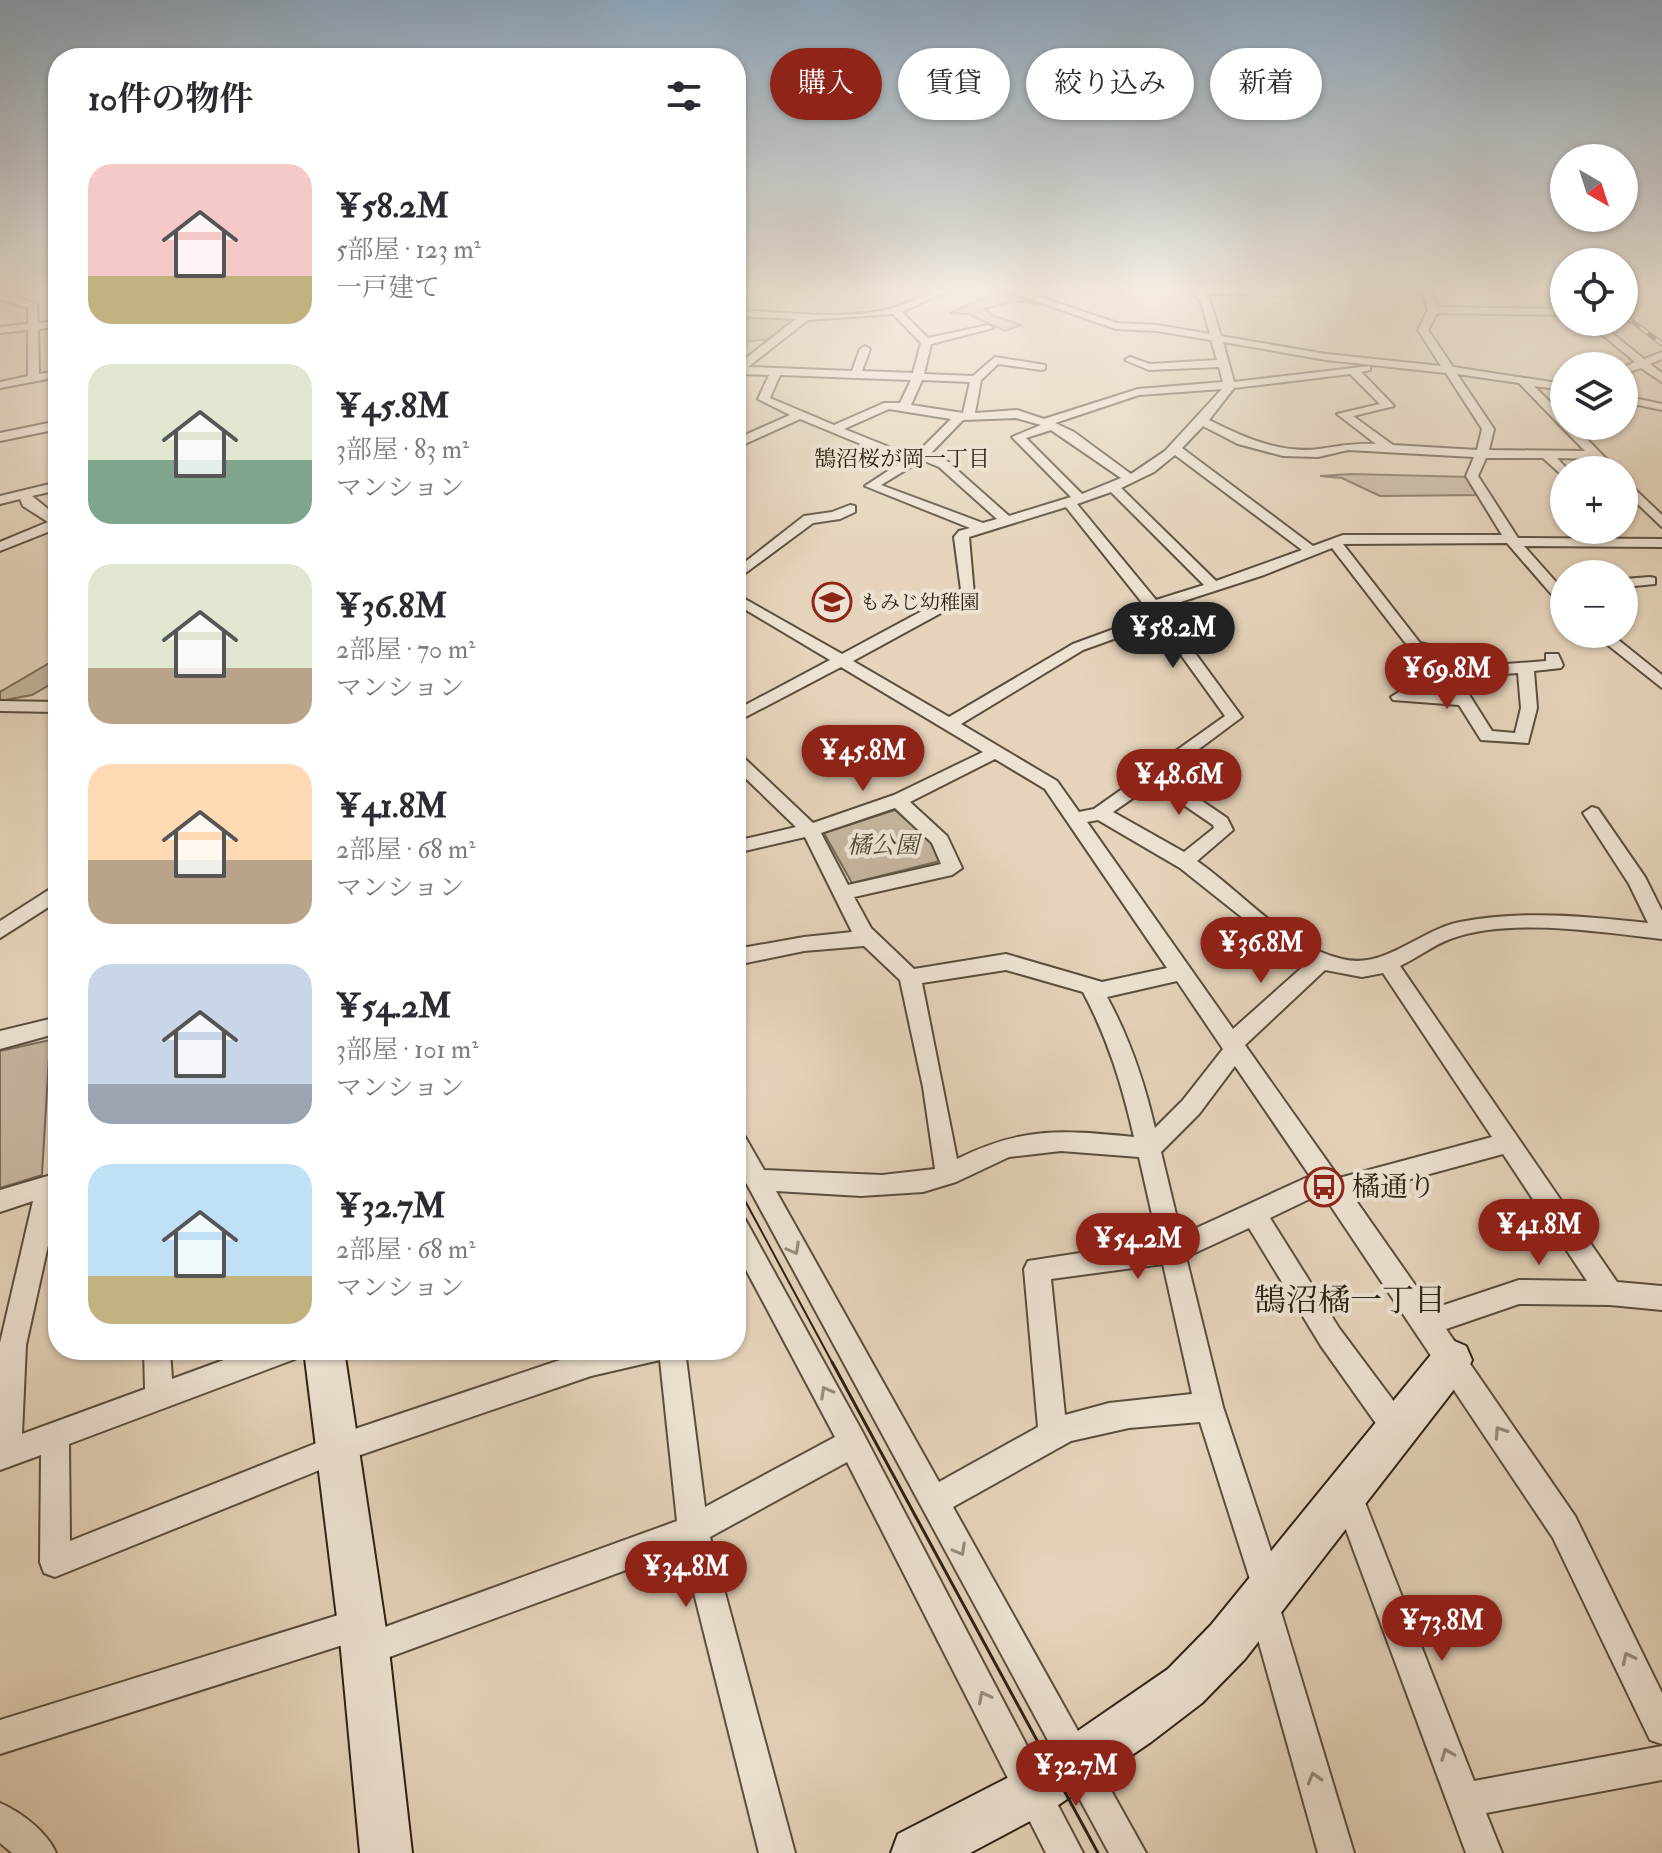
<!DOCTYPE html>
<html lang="ja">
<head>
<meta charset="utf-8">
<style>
	:root { --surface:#fff; --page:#f2f2f3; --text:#2b2b33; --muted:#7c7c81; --accent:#8f2418 }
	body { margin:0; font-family:"IM FELL Double Pica","Noto Serif JP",serif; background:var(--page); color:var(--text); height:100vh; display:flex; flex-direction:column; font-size:30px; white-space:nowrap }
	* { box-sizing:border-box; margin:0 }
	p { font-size:26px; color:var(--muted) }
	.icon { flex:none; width:44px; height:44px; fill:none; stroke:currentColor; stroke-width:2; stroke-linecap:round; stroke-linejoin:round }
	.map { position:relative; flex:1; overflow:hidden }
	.panel { position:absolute; left:48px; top:48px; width:698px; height:1312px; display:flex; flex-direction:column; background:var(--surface); border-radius:32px; box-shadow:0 2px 6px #0004 }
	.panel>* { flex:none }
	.guide { position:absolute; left:770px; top:48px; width:760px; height:72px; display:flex; gap:16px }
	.needle { width:52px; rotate:141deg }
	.tools { position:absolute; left:1550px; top:144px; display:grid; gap:16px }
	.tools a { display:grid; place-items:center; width:88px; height:88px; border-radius:50%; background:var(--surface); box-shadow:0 2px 6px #0004; font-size:40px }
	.price { position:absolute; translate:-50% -68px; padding:0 18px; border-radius:28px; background:var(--accent); color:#fff; font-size:26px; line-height:52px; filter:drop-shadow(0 2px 4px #0008) }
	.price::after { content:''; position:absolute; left:50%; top:48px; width:24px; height:18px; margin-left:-12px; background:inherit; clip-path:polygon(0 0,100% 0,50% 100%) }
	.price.selected { background:#222; color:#fff }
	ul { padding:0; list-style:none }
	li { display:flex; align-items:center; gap:24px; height:200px; padding:0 40px }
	li span { display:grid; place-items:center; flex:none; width:224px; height:160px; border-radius:24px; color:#555 }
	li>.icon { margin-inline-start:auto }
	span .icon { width:96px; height:96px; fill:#fffc; stroke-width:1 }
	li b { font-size:34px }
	h2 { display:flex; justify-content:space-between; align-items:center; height:96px; padding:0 40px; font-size:34px }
	.tag { padding:0 28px; border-radius:36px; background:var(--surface); box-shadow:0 2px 6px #0004; font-size:28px; line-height:72px }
	.tag.selected { background:var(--accent); color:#fff }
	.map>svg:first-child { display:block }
</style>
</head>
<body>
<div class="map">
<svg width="1662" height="1853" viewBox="0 0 1662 1853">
	<rect width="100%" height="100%" fill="#e5d4bb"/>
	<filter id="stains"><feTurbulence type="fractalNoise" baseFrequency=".0025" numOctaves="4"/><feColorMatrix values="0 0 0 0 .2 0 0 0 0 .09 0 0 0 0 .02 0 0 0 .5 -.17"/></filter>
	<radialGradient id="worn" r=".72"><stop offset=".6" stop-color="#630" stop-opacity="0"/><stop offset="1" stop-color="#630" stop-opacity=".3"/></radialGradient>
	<g fill="#c5b69f" stroke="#786c5a" stroke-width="2">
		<polygon points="1000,290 1045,305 1014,301 985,309 992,315 1021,325 1005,331 968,314 950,313"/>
		<polygon points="736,315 796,319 770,339 736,343"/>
		<polygon points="1351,474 1471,477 1485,495 1380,496 1342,478 1320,476"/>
		<polygon points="58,658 58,680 32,695 0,701 0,692"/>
		<polygon points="895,810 930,841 940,861 852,883 824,833"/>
		<polygon points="50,1040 42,1175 0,1188 0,1051"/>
	</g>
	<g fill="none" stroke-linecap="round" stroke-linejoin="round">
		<defs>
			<g id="street">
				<path d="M 946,289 L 968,289 L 936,296 L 902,312 L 928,338 L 988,325 L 993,328 L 931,344 L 924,374 L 973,376 L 995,357 L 1045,365 L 1045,369 L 1041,370 L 998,364 L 981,380 L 975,413 L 1017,410 L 1044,419 L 1138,389 L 1223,382 L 1219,367 L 1149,370 L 1125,360 L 1130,357 L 1150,364 L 1217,360 L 1211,340 L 1157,331 L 1116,329 L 1001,289 L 1016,289 L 1117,323 L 1157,325 L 1210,334 L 1200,299 L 1176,289 L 1199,292 L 1199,289 L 1313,291 L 1316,296 L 1205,294 L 1209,297 L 1221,336 L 1326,354 L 1441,366 L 1418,330 L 1428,310 L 1421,289 L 1431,289 L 1437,307 L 1564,309 L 1564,315 L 1437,313 L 1428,330 L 1453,367 L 1564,384 L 1564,390 L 1534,386 L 1564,416 L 1564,426 L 1574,426 L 1617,470 L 1604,470 L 1593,459 L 1557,458 L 1568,470 L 1564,470 L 1564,477 L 1543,458 L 1486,458 L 1478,476 L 1518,538 L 1662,539 L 1662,547 L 1524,546 L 1564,591 L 1564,604 L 1559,603 L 1507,543 L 1343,544 L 1420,643 L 1438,647 L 1452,668 L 1546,661 L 1546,654 L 1558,654 L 1563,665 L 1561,668 L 1534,671 L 1537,708 L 1528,743 L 1481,740 L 1459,705 L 1393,700 L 1391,697 L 1399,692 L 1453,695 L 1427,653 L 1410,649 L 1332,548 L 1264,575 L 1162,608 L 1242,717 L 1164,775 L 1227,818 L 1233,830 L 1197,861 C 1243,893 1286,946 1342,959 C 1385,970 1419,930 1460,922 C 1523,910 1586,916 1648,923 L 1629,884 L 1583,813 L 1592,807 L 1598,809 L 1645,877 L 1662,911 L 1662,939 C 1599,932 1510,917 1450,939 C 1432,946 1417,958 1400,966 L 1617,1282 L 1662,1286 L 1662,1310 L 1610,1305 L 1519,1304 L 1446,1329 L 1575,1516 L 1662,1693 L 1662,1744 L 1650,1740 L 1553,1538 L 1322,1193 L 1270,1218 L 1339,1328 L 1407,1419 L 1411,1429 L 1407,1439 L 1397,1443 L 1387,1439 L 1321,1346 L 1249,1228 L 1186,1257 L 1223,1407 L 1284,1590 L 1278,1602 L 1354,1853 L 1318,1853 L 1248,1604 L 1254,1592 L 1200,1422 L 1129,1428 L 1071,1441 L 953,1507 L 1146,1853 L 1109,1853 L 736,1164 L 736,1132 L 744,1135 L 764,1170 L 882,1175 L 935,1169 L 923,1087 L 900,980 L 864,946 L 804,951 L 736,965 L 736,949 L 804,937 L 852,932 L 805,837 L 736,853 L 736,841 L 796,827 L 736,769 L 736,755 L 742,756 L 813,823 L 894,795 L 983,752 L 841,667 L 736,722 L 736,710 L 830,660 L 736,604 L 736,594 L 842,654 L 961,590 L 954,537 L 959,531 L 970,528 L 865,486 L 920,450 L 951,419 L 889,409 L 844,429 L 889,447 L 889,453 L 885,454 L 800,419 L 736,448 L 736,439 L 790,415 L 758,399 L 769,375 L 736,374 L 736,366 L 796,319 L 736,316 L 736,310 C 783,312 847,321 893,308 C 911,303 926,292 946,289 ZM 893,314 L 921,343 L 913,373 L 862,371 L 870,349 L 865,346 L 860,349 L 852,371 L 748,367 L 808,320 ZM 1223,342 L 1326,360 L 1446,373 L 1482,429 L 1477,450 L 1393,445 L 1353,416 L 1394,406 L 1361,372 L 1370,370 L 1370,366 L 1234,382 ZM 1350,374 L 1380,404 L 1337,414 L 1376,444 C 1355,443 1340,446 1319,449 C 1280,454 1243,437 1209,420 L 1234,388 ZM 1457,374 L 1519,383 L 1585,451 L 1489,450 L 1494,429 ZM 780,375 L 911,380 L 900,403 L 884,403 L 834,425 L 770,398 ZM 922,380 L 970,382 L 963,413 L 911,405 ZM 1222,389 L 1165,451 L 1131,474 L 1074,432 L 1055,423 L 1139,395 ZM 1016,418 L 1041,425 L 1012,437 L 1071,497 L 1009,516 L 947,461 L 930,454 L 963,420 ZM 1203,426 L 1238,444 L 1283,456 L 1318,457 L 1348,450 L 1474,457 L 1466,476 L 1502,535 L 1343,535 L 1313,546 L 1182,448 ZM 1051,430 L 1121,478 L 1082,494 L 1026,438 ZM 1175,455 L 1302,550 L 1216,581 L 1121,488 L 1154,472 ZM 922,460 L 939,467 L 997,519 L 983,523 L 881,485 ZM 1111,492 L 1204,585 L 1156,600 L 1077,504 ZM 1066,507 L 1152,615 L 1073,644 L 949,717 L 853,661 L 974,595 L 969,537 ZM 1158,623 L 1225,716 L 1094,809 L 1079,812 L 1057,781 L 961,724 L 1083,650 ZM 1518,673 L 1521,708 L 1515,733 L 1492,731 L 1458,677 ZM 995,759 L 1045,789 L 1167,968 L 1102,982 L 1006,954 L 914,969 L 871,928 L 854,897 L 952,875 L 962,868 L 947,836 L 910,802 ZM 1153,784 L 1213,825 L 1214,828 L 1184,852 L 1113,812 ZM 895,808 L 932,843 L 941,864 L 848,885 L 821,833 ZM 1098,820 L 1180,868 L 1278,946 L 1307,963 L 1233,1029 L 1087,822 ZM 1006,970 L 1083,992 C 1108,1039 1122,1085 1134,1137 C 1063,1130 1024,1126 957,1159 L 922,983 ZM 1325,970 L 1362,977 L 1383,973 L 1492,1137 L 1339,1178 L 1245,1045 ZM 1177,981 L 1223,1049 L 1183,1100 L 1155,1128 C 1144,1081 1130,1039 1107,997 ZM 1235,1066 L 1310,1176 L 1181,1235 L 1161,1152 L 1199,1114 ZM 1061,1151 L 1139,1157 L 1158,1241 L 1028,1261 L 1024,1269 L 1038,1427 L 939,1482 L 776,1191 L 861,1196 L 923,1192 L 956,1182 L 1009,1157 ZM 1503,1154 L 1587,1281 L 1519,1280 L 1432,1309 L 1352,1195 ZM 1163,1264 L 1192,1394 L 1109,1403 L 1065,1415 L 1051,1279 Z"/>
				<polygon points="1547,289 1558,289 1564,294 1564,302"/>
				<polygon points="0,293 37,304 38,323 58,321 58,327 38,329 39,374 58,371 58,377 0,388 0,382 28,376 28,330 0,333 0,327 28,324 28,308 0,299"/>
				<polygon points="1587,322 1598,322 1644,359 1662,352 1662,359 1650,364 1662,373 1662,382 1641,368 1624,374 1624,367 1635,362"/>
				<polygon points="1624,396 1662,404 1662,410 1624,402"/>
				<polygon points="58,421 58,429 0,441 0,433"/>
				<polygon points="1624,479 1662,515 1662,527 1624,491"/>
				<polygon points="58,482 58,490 32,496 58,517 58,528 0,551 0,542 48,522 23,506 20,499 0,504 0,496"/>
				<polygon points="850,505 855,506 855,512 840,519 813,523 736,580 736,569 804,516 832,512"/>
				<polygon points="1650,577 1655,578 1655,584 1624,587 1624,579"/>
				<polygon points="1594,634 1611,634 1662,675 1662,688"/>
				<polygon points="0,701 58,702 58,712 0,711"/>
				<polygon points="58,884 58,901 0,938 0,921"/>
				<polygon points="58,1017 58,1033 0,1049 0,1031"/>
				<polygon points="58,1173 58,1200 26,1345 22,1434 145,1389 144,1350 170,1350 172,1379 251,1350 299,1350 295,1359 69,1444 70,1541 337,1435 590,1350 685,1350 705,1507 835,1437 736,1251 736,1216 745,1219 863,1433 1083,1853 1046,1853 847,1462 710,1537 795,1853 759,1853 683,1549 365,1666 354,1661 349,1650 352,1642 0,1754 0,1720 361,1608 372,1613 377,1624 374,1631 677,1521 660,1360 591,1376 337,1463 55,1577 44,1573 40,1562 41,1455 0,1470 0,1343 33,1201 0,1212 0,1190"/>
				<polygon points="1347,1477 1357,1482 1474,1781 1662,1746 1662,1780 1486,1813 1502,1853 1466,1853 1332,1492 1337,1482"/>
				<path d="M 0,1803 C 21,1812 47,1832 56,1853 L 12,1853 L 0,1843 Z"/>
			</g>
			<g id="secondary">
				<polygon points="1452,1340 1466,1346 1472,1360 1466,1374 1245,1659 1202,1703 1151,1742 1051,1810 970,1853 891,1853 898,1834 1015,1774 1168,1669 1211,1625 1438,1346"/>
				<polygon points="304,1350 344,1350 389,1650 412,1853 360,1853 341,1650"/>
			</g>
		</defs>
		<use href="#street" stroke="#5a4e3e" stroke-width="4"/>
		<use href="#secondary" stroke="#2b2114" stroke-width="4"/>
		<use href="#street" fill="#eee3d3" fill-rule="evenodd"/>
		<use href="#secondary" fill="#eee3d3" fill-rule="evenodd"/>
		<polyline stroke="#2b2114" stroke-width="2" points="736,1184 833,1364"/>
		<polyline stroke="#2b2114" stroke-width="3" points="832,1362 1098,1853"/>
		<defs>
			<polyline id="rail" points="1624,315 1662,344"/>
		</defs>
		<use href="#rail" stroke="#2b2114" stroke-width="5"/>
		<use href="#rail" stroke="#eee3d3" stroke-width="3" stroke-dasharray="10" stroke-linecap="butt"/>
	</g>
	<defs><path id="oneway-chevron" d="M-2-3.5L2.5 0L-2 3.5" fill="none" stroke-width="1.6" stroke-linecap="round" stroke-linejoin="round" transform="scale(2)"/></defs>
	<g stroke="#968c7d">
		<use href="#oneway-chevron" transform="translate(794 1249) rotate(61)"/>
		<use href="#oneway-chevron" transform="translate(826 1392) rotate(-119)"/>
		<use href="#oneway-chevron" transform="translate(1500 1432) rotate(-124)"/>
		<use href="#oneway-chevron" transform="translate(960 1550) rotate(61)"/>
		<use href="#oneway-chevron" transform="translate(1628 1658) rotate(-116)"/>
		<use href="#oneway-chevron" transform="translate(984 1697) rotate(-117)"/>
		<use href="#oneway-chevron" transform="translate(1447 1754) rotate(-111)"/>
		<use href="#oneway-chevron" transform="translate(1314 1778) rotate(-106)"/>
	</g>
	<linearGradient id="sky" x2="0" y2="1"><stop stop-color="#8da8bf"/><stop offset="0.53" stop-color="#f3ece0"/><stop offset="1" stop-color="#f3ece0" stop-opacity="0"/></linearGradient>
	<rect width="1662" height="548" fill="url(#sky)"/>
	<defs>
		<symbol id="school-ring" viewBox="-11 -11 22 22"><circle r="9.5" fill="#eee3d3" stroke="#8f2418" stroke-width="1.5"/><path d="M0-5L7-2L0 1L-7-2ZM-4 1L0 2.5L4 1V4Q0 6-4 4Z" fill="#8f2418"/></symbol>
		<symbol id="bus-ring" viewBox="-11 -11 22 22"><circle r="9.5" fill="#eee3d3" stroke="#8f2418" stroke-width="1.5"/><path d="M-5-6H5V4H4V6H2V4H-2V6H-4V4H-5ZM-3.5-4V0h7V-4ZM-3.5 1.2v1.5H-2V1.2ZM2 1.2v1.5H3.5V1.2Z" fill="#8f2418"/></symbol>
	</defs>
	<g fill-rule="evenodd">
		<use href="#school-ring" x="810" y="580" width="44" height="44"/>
		<use href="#bus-ring" x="1302" y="1165" width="44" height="44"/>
	</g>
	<g text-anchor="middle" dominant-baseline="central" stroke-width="8" stroke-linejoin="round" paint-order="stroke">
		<g font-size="20" fill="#2b2114" stroke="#eee3d3" text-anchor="start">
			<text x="860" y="602">もみじ幼稚園</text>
		</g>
		<g font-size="22" fill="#2b2114" stroke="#eee3d3">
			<text x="902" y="459">鵠沼桜が岡一丁目</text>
		</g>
		<g font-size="24" font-style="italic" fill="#524637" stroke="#eee3d3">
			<text x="883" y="845">橘公園</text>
		</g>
		<g font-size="28" fill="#2b2114" stroke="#eee3d3" text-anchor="start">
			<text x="1352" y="1187">橘通り</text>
		</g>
		<g font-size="32" fill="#2b2114" stroke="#eee3d3">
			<text x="1350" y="1301">鵠沼橘一丁目</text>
		</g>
	</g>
	<rect width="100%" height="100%" filter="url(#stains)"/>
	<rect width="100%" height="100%" fill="url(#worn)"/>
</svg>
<div class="tools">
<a><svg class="needle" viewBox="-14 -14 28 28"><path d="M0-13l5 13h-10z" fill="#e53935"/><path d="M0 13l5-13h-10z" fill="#7c7c81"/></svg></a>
<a><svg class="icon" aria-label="locate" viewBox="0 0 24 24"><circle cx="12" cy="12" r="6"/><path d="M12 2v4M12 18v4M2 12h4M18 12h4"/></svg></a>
<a><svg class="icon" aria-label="layers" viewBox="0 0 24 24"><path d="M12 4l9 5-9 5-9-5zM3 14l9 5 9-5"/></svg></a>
<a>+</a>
<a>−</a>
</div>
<b class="price selected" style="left:1173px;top:670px">¥58.2M</b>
<b class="price" style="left:1447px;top:711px">¥69.8M</b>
<b class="price" style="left:863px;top:793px">¥45.8M</b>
<b class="price" style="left:1179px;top:817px">¥48.6M</b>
<b class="price" style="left:1261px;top:985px">¥36.8M</b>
<b class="price" style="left:1539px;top:1267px">¥41.8M</b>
<b class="price" style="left:1138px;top:1281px">¥54.2M</b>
<b class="price" style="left:686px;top:1609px">¥34.8M</b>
<b class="price" style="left:1442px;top:1663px">¥73.8M</b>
<b class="price" style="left:1076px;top:1808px">¥32.7M</b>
<div class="guide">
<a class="tag selected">購入</a>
<a class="tag">賃貸</a>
<a class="tag">絞り込み</a>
<a class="tag">新着</a>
</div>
<section class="panel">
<h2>10件の物件<svg class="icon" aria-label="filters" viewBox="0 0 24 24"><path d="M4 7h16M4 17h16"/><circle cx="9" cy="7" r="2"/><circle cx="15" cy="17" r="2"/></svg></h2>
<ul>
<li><span style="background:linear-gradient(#f6c9c9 70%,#c2b280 0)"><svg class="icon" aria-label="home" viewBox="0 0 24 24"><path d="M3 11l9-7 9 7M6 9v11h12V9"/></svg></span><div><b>¥58.2M</b><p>5部屋 · 123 m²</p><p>一戸建て</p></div></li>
<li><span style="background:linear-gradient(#dfe7d0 60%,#7fa58c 0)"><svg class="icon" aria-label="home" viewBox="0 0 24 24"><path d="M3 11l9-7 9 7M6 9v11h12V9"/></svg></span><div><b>¥45.8M</b><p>3部屋 · 83 m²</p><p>マンション</p></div></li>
<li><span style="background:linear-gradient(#dfe7d0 65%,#b9a48a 0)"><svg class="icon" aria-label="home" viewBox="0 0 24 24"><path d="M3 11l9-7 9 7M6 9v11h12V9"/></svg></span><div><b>¥36.8M</b><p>2部屋 · 70 m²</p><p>マンション</p></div></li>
<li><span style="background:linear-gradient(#ffd9b3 60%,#b9a48a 0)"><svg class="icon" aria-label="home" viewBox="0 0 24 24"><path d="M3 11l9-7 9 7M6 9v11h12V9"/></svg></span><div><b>¥41.8M</b><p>2部屋 · 68 m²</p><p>マンション</p></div></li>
<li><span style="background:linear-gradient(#c9d6e8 75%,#9aa5b1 0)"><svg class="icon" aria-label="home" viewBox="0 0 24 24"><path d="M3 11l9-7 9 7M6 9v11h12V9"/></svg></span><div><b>¥54.2M</b><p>3部屋 · 101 m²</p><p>マンション</p></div></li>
<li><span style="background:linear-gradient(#bfe0f5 70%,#c2b280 0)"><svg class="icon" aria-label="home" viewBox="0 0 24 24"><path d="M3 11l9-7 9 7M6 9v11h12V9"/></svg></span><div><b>¥32.7M</b><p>2部屋 · 68 m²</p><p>マンション</p></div></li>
</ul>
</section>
</div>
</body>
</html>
